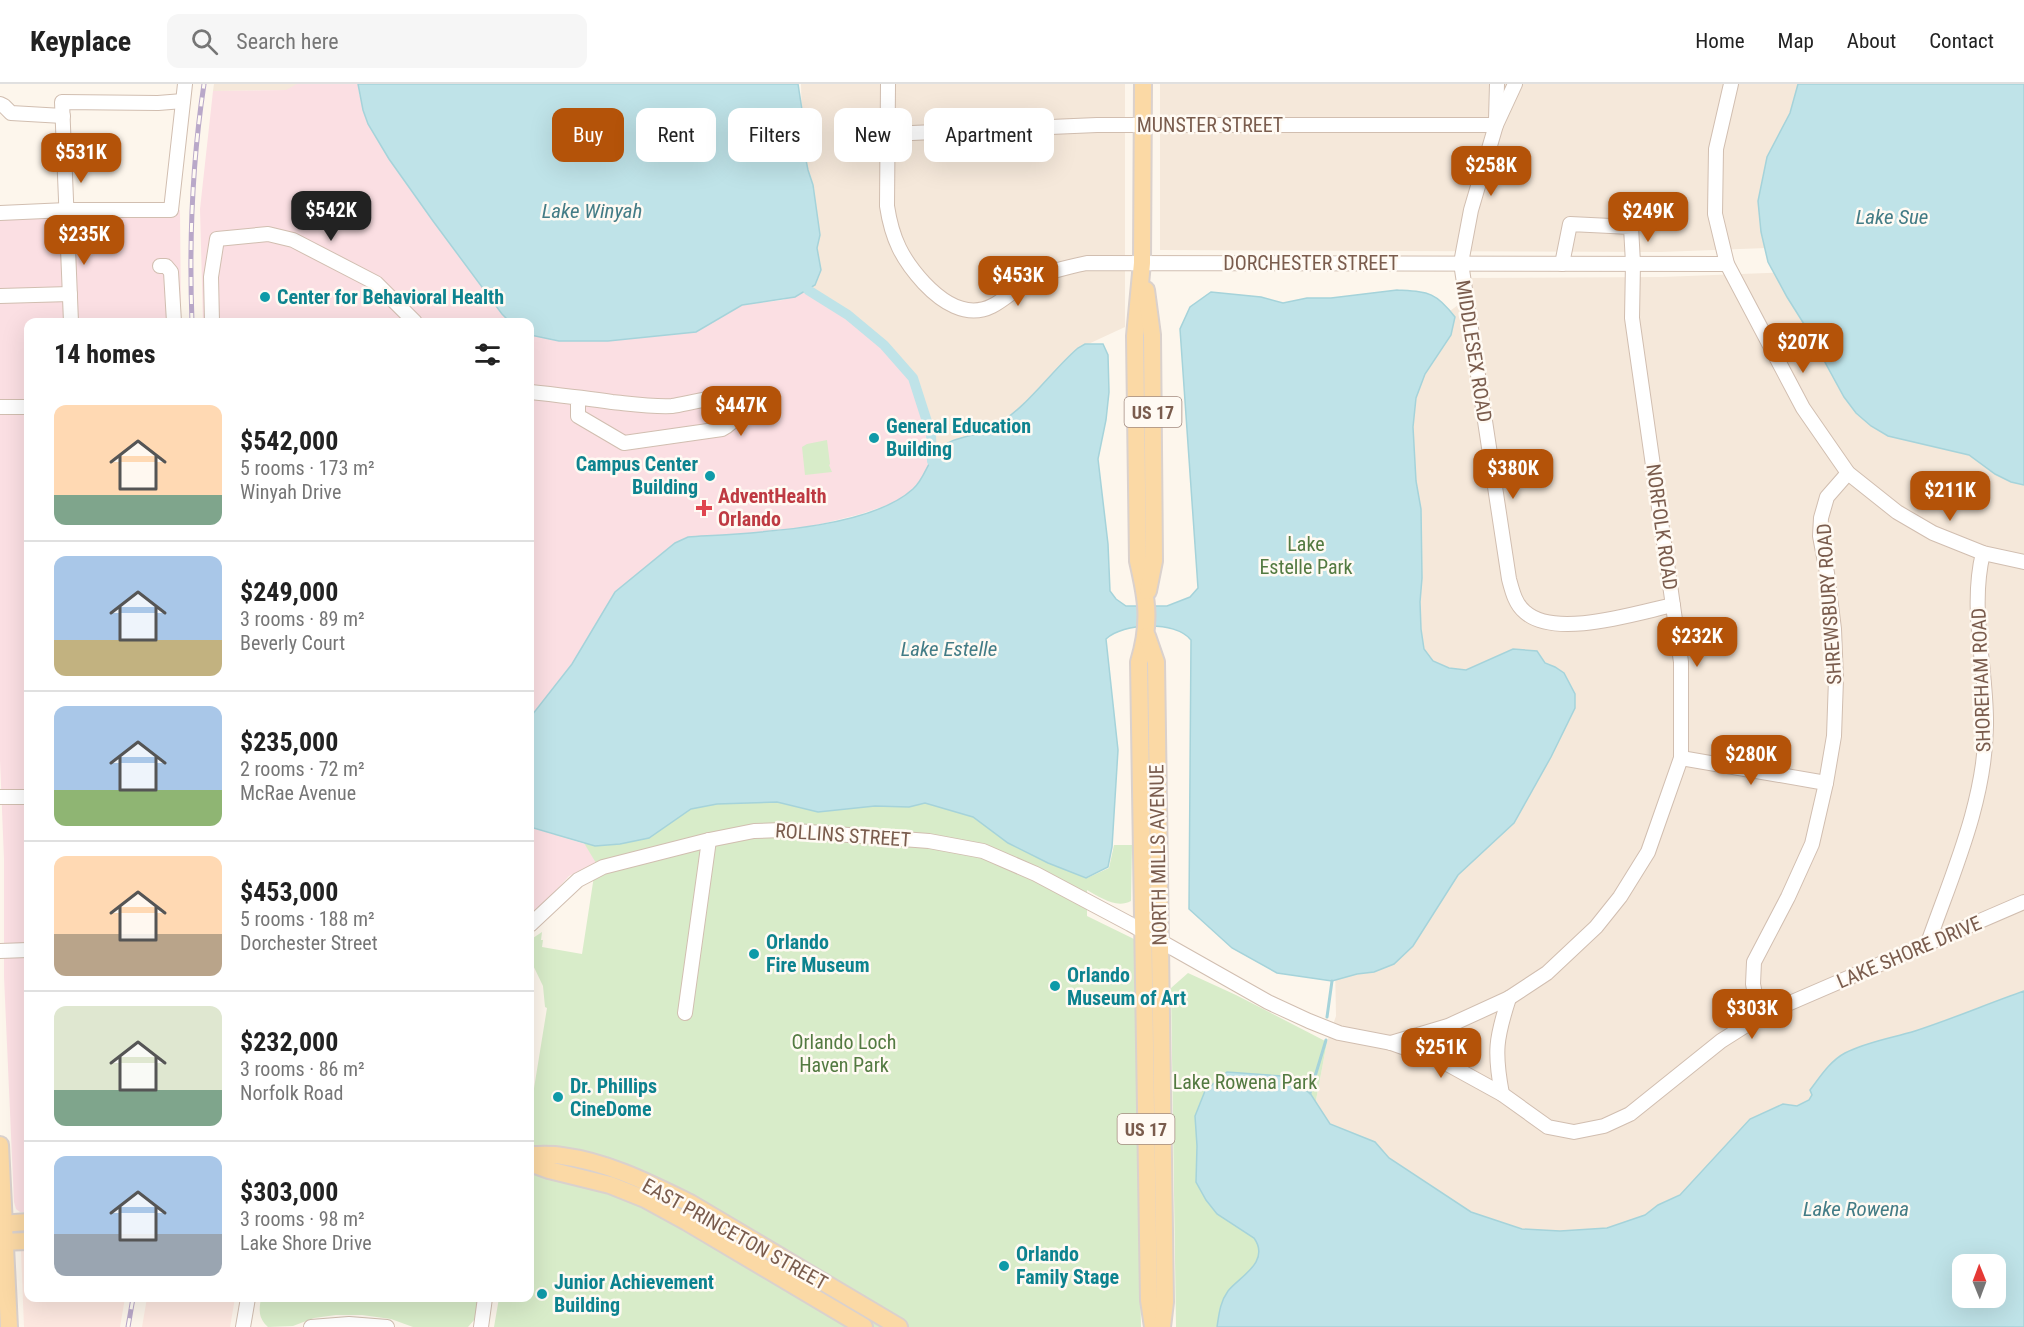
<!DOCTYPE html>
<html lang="en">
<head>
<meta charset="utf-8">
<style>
	:root { --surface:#fff; --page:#f6f6f6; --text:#222; --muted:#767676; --line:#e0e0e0; --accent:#b45309 }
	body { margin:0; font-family:"Roboto Condensed",sans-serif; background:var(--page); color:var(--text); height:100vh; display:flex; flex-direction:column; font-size:22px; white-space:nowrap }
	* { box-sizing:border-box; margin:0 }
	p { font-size:20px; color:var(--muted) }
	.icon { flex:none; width:33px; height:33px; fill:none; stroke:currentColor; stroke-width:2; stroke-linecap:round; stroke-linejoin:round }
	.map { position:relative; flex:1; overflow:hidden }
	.details { position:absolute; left:24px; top:234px; width:510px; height:984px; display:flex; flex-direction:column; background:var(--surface); border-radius:12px; box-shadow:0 6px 24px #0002 }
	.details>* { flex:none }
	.banner { position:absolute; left:552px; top:24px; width:570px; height:54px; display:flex; gap:12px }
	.needle { width:39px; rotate:359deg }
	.buttons { position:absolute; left:1952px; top:1170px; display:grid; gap:12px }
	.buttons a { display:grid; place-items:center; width:54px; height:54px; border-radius:12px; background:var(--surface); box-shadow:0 6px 24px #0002; font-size:30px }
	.price { position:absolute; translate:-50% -51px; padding:0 14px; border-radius:12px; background:var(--accent); color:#fff; font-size:20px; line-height:39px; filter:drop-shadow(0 2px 3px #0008) }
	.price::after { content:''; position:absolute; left:50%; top:36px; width:18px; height:14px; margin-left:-9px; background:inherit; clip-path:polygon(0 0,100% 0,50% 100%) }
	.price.on { background:#222; color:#fff }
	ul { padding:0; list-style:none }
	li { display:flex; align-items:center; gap:18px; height:150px; padding:0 30px }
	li+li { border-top:2px solid var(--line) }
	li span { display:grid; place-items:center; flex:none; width:168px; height:120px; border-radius:12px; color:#555 }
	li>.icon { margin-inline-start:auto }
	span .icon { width:72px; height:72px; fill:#fffc; stroke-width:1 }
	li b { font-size:26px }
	h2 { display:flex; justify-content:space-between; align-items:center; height:72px; padding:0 30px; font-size:26px }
	.chip { padding:0 21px; border-radius:12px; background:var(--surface); box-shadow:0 6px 24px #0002; font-size:21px; line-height:54px }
	.chip.on { background:var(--accent); color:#fff }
	header { display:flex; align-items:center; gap:36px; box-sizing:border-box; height:84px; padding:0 30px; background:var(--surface); border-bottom:2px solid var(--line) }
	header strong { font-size:28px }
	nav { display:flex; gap:33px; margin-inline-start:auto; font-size:21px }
	.search { width:420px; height:54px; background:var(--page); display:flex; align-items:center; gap:15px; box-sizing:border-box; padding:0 21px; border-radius:12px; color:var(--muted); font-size:22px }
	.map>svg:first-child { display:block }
</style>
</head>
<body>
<header>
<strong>Keyplace</strong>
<div class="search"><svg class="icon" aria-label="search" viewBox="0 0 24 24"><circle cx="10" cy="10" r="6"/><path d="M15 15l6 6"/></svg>Search here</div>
<nav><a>Home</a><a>Map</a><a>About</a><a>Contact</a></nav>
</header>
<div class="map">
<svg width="2024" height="1243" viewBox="0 0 2024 1243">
	<rect width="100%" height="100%" fill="#fdf6ec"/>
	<g fill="#f5e8da">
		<polygon points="214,0 749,0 213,7"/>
		<polygon points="801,0 1125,0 1125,243 1084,262 935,573 931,350 884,261 848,231 806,205"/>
		<polygon points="1160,0 2024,0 2024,154 1661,168 1160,166"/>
		<polygon points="2024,179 2024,1116 1319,1243 1313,1032 1327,958 1336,932 1329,566 1373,284 1458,221 1458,194 1662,193"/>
	</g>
	<g fill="#fde8e0">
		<polygon points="21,1167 28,1167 28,1214 125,1214 120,1243 24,1243"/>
		<polygon points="147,1214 235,1214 230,1243 142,1243"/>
	</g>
	<g fill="#fbdfe3">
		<polygon points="297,0 358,0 359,9 368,40 389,75 433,137 510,238 203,238 200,125 213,7 286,6"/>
		<polygon points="180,126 181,238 28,238 28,1128 20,1128 16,1125 14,1118 4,893 4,775 0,676 0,132"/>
		<polygon points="808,206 848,231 884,261 913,294 931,350 932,377 924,391 914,404 896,418 861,430 813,442 675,459 615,508 572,580 533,631 530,638 530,251 559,257 608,257 696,248 742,221 783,216"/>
		<polygon points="530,743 585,760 596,778 569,792 548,815 530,830"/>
	</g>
	<g fill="#d8ecc9">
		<polygon points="827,356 830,380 829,381 832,388 805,391 802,363 807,360"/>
		<path d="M 903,696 L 1087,764 L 1087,794 L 1109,784 L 1114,761 L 1132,761 L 1131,817 C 1116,825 1100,813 1087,806 L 1087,832 L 1134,855 L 1141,1243 L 494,1243 L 499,1214 L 530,1214 L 530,1029 L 547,924 L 545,923 L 543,902 L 530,875 L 530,856 L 542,848 L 541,856 L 543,856 L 542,863 L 582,870 L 596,779 L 584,759 L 555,751 L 659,725 Z"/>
		<polygon points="1188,889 1236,911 1327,958 1313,1032 1319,1243 1176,1243 1171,904"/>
		<path d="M 261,1214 L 479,1214 L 475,1235 L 468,1243 L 413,1243 L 391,1235 L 362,1231 L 336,1231 L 314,1234 L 293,1242 L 268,1243 C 258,1234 259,1226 261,1214 Z"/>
	</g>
	<g fill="#bfe3e8" stroke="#a5d3da" stroke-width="1.5" fill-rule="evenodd">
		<polygon points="358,0 798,0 804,39 804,66 808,86 813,101 820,151 817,164 821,186 815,201 795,213 742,221 696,248 608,257 559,257 530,251 530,238 510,238 502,230 433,137 389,75 368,40 363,26"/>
		<polygon points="1798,0 2024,0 2024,401 2011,398 1995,390 1969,371 1888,352 1871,342 1856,329 1844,313 1804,240 1787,213 1768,178 1761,148 1758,117 1767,73 1790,29"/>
		<path d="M 1397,206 C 1428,208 1435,207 1455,233 L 1451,251 L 1425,290 L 1416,314 L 1413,343 L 1416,397 L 1421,425 L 1422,494 L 1420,518 L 1421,545 L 1424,565 L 1433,577 L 1449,584 L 1466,586 L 1513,565 L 1537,567 L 1545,579 L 1555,583 L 1564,589 L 1575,610 L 1575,624 L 1551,673 L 1514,739 L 1458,791 L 1413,862 L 1394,880 L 1374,888 L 1357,890 L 1332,897 L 1277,889 L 1232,864 L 1189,825 L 1191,556 C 1175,536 1123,539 1106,555 L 1118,666 L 1112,763 L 1108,783 L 1086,794 L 1048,779 L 1008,759 L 973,733 L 925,719 L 909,723 L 875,722 L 818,728 L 777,718 L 717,720 L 691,725 L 649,754 L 620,760 L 595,762 L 530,743 L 530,638 L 532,631 L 572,580 L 615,508 L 675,459 L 688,453 C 748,449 868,446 913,405 C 925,395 929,373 940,364 C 954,352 975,353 991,344 C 1026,326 1049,289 1078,264 L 1085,260 L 1103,260 L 1108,271 L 1109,308 L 1106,336 L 1098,375 L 1108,460 L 1110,507 L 1116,515 L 1126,522 L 1167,522 L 1190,513 L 1198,504 L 1180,245 L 1190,223 L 1211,208 L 1261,213 L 1283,219 L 1307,214 L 1331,214 Z"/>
		<path d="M 2024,907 L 2024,1243 L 1217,1243 C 1219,1230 1220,1218 1228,1207 C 1239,1193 1271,1178 1254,1154 L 1217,1130 L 1206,1116 L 1196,1098 L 1197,1062 L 1195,1032 L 1205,1007 L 1227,988 L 1282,992 L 1310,1009 L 1330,1040 L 1375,1058 L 1389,1074 L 1471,1128 L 1522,1145 L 1560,1147 L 1607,1144 L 1645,1131 L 1658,1121 L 1680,1111 L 1750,1035 L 1783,1020 L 1797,1022 L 1809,1016 L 1812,1011 L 1810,1006 C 1820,993 1830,977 1845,969 C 1866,958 1892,954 1915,947 C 1952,935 1987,920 2024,907 ZM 1995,1180 L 1995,1214 L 1962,1214 L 1962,1180 Z"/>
	</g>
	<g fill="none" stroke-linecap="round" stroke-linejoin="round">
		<g stroke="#a5d3da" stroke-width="3">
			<polyline points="1327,933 1332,897"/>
			<polyline points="1310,1009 1326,956"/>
		</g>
		<polyline stroke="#bfe3e8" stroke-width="10" points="808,206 848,231 884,261 913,294 931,350 932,377"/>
		<defs>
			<g id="minor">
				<path d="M 888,0 L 887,122 C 892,155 902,175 924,199 C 941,217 966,235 992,222 C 1006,215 1017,203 1030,196 C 1049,187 1067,183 1087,179 L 1727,180"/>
				<path d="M 1515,0 L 1496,41 L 1471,126 L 1461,179 L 1509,495 C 1512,506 1515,520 1525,528 C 1555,555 1636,529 1673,521"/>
				<polyline points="1731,0 1716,65 1715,130 1727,180 1803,324 1848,389 1897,428 1933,449 1983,469 2024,478"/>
				<polyline points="0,20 4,22 11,29 63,32"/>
				<polyline points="1496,36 1497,0"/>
				<polyline points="888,50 1097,41 1496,41"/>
				<polyline points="0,129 67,126 171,126 185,0"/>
				<polyline points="160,182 166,182 171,188 174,238"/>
				<polyline points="0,212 70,210"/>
				<polyline points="71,238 62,18 158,19 183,17"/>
				<polyline points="212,238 211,193 217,155 268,150 293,156 376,199 415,238"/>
				<path d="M 530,308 C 557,311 585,314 612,318 C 632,320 653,323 672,322 C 687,320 715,311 727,316 C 745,322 734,340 722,345 L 624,359 L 578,332 L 578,314"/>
				<polyline points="0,323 28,323"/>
				<polyline points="1681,674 1826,699"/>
				<polyline points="0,713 28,713"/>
				<polyline points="530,841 578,796 603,783 709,756 754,747 782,746 929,757 983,767 1036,790 1130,840 1268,918 1309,937 1339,949 1391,959 1442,977 1502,1010 1548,1043 1574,1048 1604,1042 1630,1030 1721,957 1762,931 2024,818"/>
				<path d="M 1928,859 C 1953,788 1985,718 1986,642 C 1987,585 1969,526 1983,469"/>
				<polyline points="0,867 28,866"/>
				<polyline points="685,929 709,756"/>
				<polyline points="1762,931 1757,920 1753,900 1754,878 1788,813 1812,760 1826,699 1834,652 1836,595 1834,545 1827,489 1820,452 1821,434 1827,413 1848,389"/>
				<polyline points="1391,959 1448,942 1509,914 1547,889 1596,843 1620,813 1648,768 1681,674 1681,578 1632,234 1633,179 1631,143 1570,140 1562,180"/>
				<path d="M 1502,1010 C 1494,968 1496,954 1509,914"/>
				<polyline points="243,1243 248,1214"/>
				<polyline points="311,1243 349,1240 387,1243"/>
				<polyline points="481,1243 485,1214"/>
			</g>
			<g id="major">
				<path d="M 1143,0 L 1142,179 L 1135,252 L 1138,477 C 1147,516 1151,538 1139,578 L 1149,1216 L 1153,1243"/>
				<polyline points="1146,206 1152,251 1154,477 1148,507"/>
				<polyline points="1147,552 1156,578 1165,1218 1162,1243"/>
				<polyline points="0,1061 9,1243"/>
				<path d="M 530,1071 C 540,1071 552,1070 562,1072 C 608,1078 649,1099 690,1119 L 899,1243"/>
				<polyline points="530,1079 549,1086 610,1101 645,1115 687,1138 864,1243"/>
				<polyline points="0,1140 28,1138"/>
				<polyline points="0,1158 28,1157"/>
			</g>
		</defs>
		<use href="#minor" stroke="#d1beb0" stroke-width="16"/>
		<use href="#major" stroke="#dad1cd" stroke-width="20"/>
		<use href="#minor" stroke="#fff" stroke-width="14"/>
		<use href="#major" stroke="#fbd9a5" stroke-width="16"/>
		<defs>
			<g id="rail">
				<path d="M 192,238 C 189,159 192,79 204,0"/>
				<polyline points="128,1243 133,1214"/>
			</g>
		</defs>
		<use href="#rail" stroke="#b9a8c9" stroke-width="5"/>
		<use href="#rail" stroke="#fffaf3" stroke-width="3" stroke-dasharray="9" stroke-linecap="butt"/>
	</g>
	<g fill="#0f9aa8" stroke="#fffaf3" stroke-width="2">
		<circle cx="265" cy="213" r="6"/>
		<circle cx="874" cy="354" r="6"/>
		<circle cx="710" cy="392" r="6"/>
		<circle cx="754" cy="870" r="6"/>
		<circle cx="1055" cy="902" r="6"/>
		<circle cx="558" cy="1013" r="6"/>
		<circle cx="1004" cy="1182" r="6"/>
		<circle cx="542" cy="1210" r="6"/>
	</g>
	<path fill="#e0444e" stroke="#fffaf3" stroke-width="2" d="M701 415h6v6h6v6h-6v6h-6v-6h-6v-6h6z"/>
	<g text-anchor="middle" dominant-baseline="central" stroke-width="5" stroke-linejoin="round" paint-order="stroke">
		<g fill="#fffaf3" stroke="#a28b7f" stroke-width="1.5">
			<rect x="1124.5" y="313" width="57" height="30" rx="4.5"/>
			<rect x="1117.5" y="1030" width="57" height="30" rx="4.5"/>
		</g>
		<g font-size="18" font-weight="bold" fill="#7a5c4d">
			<text x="1153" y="328">US 17</text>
			<text x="1146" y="1045">US 17</text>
		</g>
		<g font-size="20" fill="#7a5c4d" stroke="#fffaf3">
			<text x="1210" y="41">MUNSTER STREET</text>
			<text x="1311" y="179">DORCHESTER STREET</text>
			<text transform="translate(1474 267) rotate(81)">MIDDLESEX ROAD</text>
			<text transform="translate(1662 443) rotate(82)">NORFOLK ROAD</text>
			<text transform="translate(1829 520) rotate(-94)">SHREWSBURY ROAD</text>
			<text transform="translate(1981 596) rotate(-92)">SHOREHAM ROAD</text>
			<text transform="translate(843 751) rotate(4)">ROLLINS STREET</text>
			<text transform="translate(1158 771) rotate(-91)">NORTH MILLS AVENUE</text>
			<text transform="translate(1909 868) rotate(-23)">LAKE SHORE DRIVE</text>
			<text transform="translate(735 1150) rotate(29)">EAST PRINCETON STREET</text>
		</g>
		<g font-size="20" font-weight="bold" fill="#0d838f" stroke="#fffaf3" text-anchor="start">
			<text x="277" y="213">Center for Behavioral Health</text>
			<text x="886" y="342">General Education<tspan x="886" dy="23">Building</tspan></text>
			<text x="698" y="380" text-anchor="end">Campus Center<tspan x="698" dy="23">Building</tspan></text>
			<text x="766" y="858">Orlando<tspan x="766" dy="23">Fire Museum</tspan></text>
			<text x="1067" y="891">Orlando<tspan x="1067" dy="23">Museum of Art</tspan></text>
			<text x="570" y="1002">Dr. Phillips<tspan x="570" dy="23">CineDome</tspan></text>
			<text x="1016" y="1170">Orlando<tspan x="1016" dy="23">Family Stage</tspan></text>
			<text x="554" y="1198">Junior Achievement<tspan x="554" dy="23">Building</tspan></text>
		</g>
		<g font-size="20" font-weight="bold" fill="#be3a42" stroke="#fffaf3" text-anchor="start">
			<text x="718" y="412">AdventHealth<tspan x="718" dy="23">Orlando</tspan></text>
		</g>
		<g font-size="20" fill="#537a41" stroke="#fffaf3">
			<text x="1306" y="460">Lake<tspan x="1306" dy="23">Estelle Park</tspan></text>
			<text x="844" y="958">Orlando Loch<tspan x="844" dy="23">Haven Park</tspan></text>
			<text x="1245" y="998">Lake Rowena Park</text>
		</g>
		<g font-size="21" font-style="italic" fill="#437c86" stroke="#fffaf3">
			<text x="592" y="127">Lake Winyah</text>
			<text x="1892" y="133">Lake Sue</text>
			<text x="949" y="565">Lake Estelle</text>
			<text x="1856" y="1125">Lake Rowena</text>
		</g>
	</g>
</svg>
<div class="buttons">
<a><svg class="needle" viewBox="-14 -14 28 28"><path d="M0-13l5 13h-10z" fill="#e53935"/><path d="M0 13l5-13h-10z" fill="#767676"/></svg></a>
</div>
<b class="price" style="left:81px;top:100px">$531K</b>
<b class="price" style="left:1491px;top:113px">$258K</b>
<b class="price on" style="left:331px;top:158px">$542K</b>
<b class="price" style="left:1648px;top:159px">$249K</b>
<b class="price" style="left:84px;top:182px">$235K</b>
<b class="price" style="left:1018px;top:223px">$453K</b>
<b class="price" style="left:1803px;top:290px">$207K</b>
<b class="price" style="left:741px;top:353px">$447K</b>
<b class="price" style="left:1513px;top:416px">$380K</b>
<b class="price" style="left:1950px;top:438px">$211K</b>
<b class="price" style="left:1697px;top:584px">$232K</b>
<b class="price" style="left:1751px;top:702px">$280K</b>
<b class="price" style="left:1752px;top:956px">$303K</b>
<b class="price" style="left:1441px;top:995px">$251K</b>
<div class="banner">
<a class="chip on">Buy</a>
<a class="chip">Rent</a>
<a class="chip">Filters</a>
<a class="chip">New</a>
<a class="chip">Apartment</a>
</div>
<section class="details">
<h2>14 homes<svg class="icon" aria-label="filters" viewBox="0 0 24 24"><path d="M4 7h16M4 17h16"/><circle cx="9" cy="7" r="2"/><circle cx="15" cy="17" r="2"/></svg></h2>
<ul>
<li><span style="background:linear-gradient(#ffd9b3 75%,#7fa58c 0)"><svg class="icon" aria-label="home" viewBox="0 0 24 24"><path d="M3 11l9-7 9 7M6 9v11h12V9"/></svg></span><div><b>$542,000</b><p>5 rooms · 173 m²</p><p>Winyah Drive</p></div></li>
<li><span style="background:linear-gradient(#a9c7e8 70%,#c2b280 0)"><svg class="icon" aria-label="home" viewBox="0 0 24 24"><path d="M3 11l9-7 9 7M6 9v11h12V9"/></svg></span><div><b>$249,000</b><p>3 rooms · 89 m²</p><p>Beverly Court</p></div></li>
<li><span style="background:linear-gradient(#a9c7e8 70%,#8fb573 0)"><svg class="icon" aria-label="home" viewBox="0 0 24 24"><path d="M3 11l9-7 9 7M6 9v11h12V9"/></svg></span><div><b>$235,000</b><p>2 rooms · 72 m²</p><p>McRae Avenue</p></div></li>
<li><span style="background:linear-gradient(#ffd9b3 65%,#b9a48a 0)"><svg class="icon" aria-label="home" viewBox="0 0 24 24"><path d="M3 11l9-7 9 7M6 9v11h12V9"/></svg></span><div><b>$453,000</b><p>5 rooms · 188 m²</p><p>Dorchester Street</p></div></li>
<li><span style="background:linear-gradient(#dfe7d0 70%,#7fa58c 0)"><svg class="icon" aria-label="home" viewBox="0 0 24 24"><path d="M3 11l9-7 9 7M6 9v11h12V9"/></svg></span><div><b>$232,000</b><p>3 rooms · 86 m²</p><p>Norfolk Road</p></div></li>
<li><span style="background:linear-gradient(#a9c7e8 65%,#9aa5b1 0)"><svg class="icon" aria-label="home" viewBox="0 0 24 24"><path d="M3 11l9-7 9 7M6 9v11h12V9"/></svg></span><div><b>$303,000</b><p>3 rooms · 98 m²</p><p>Lake Shore Drive</p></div></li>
</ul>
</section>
</div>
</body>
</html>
